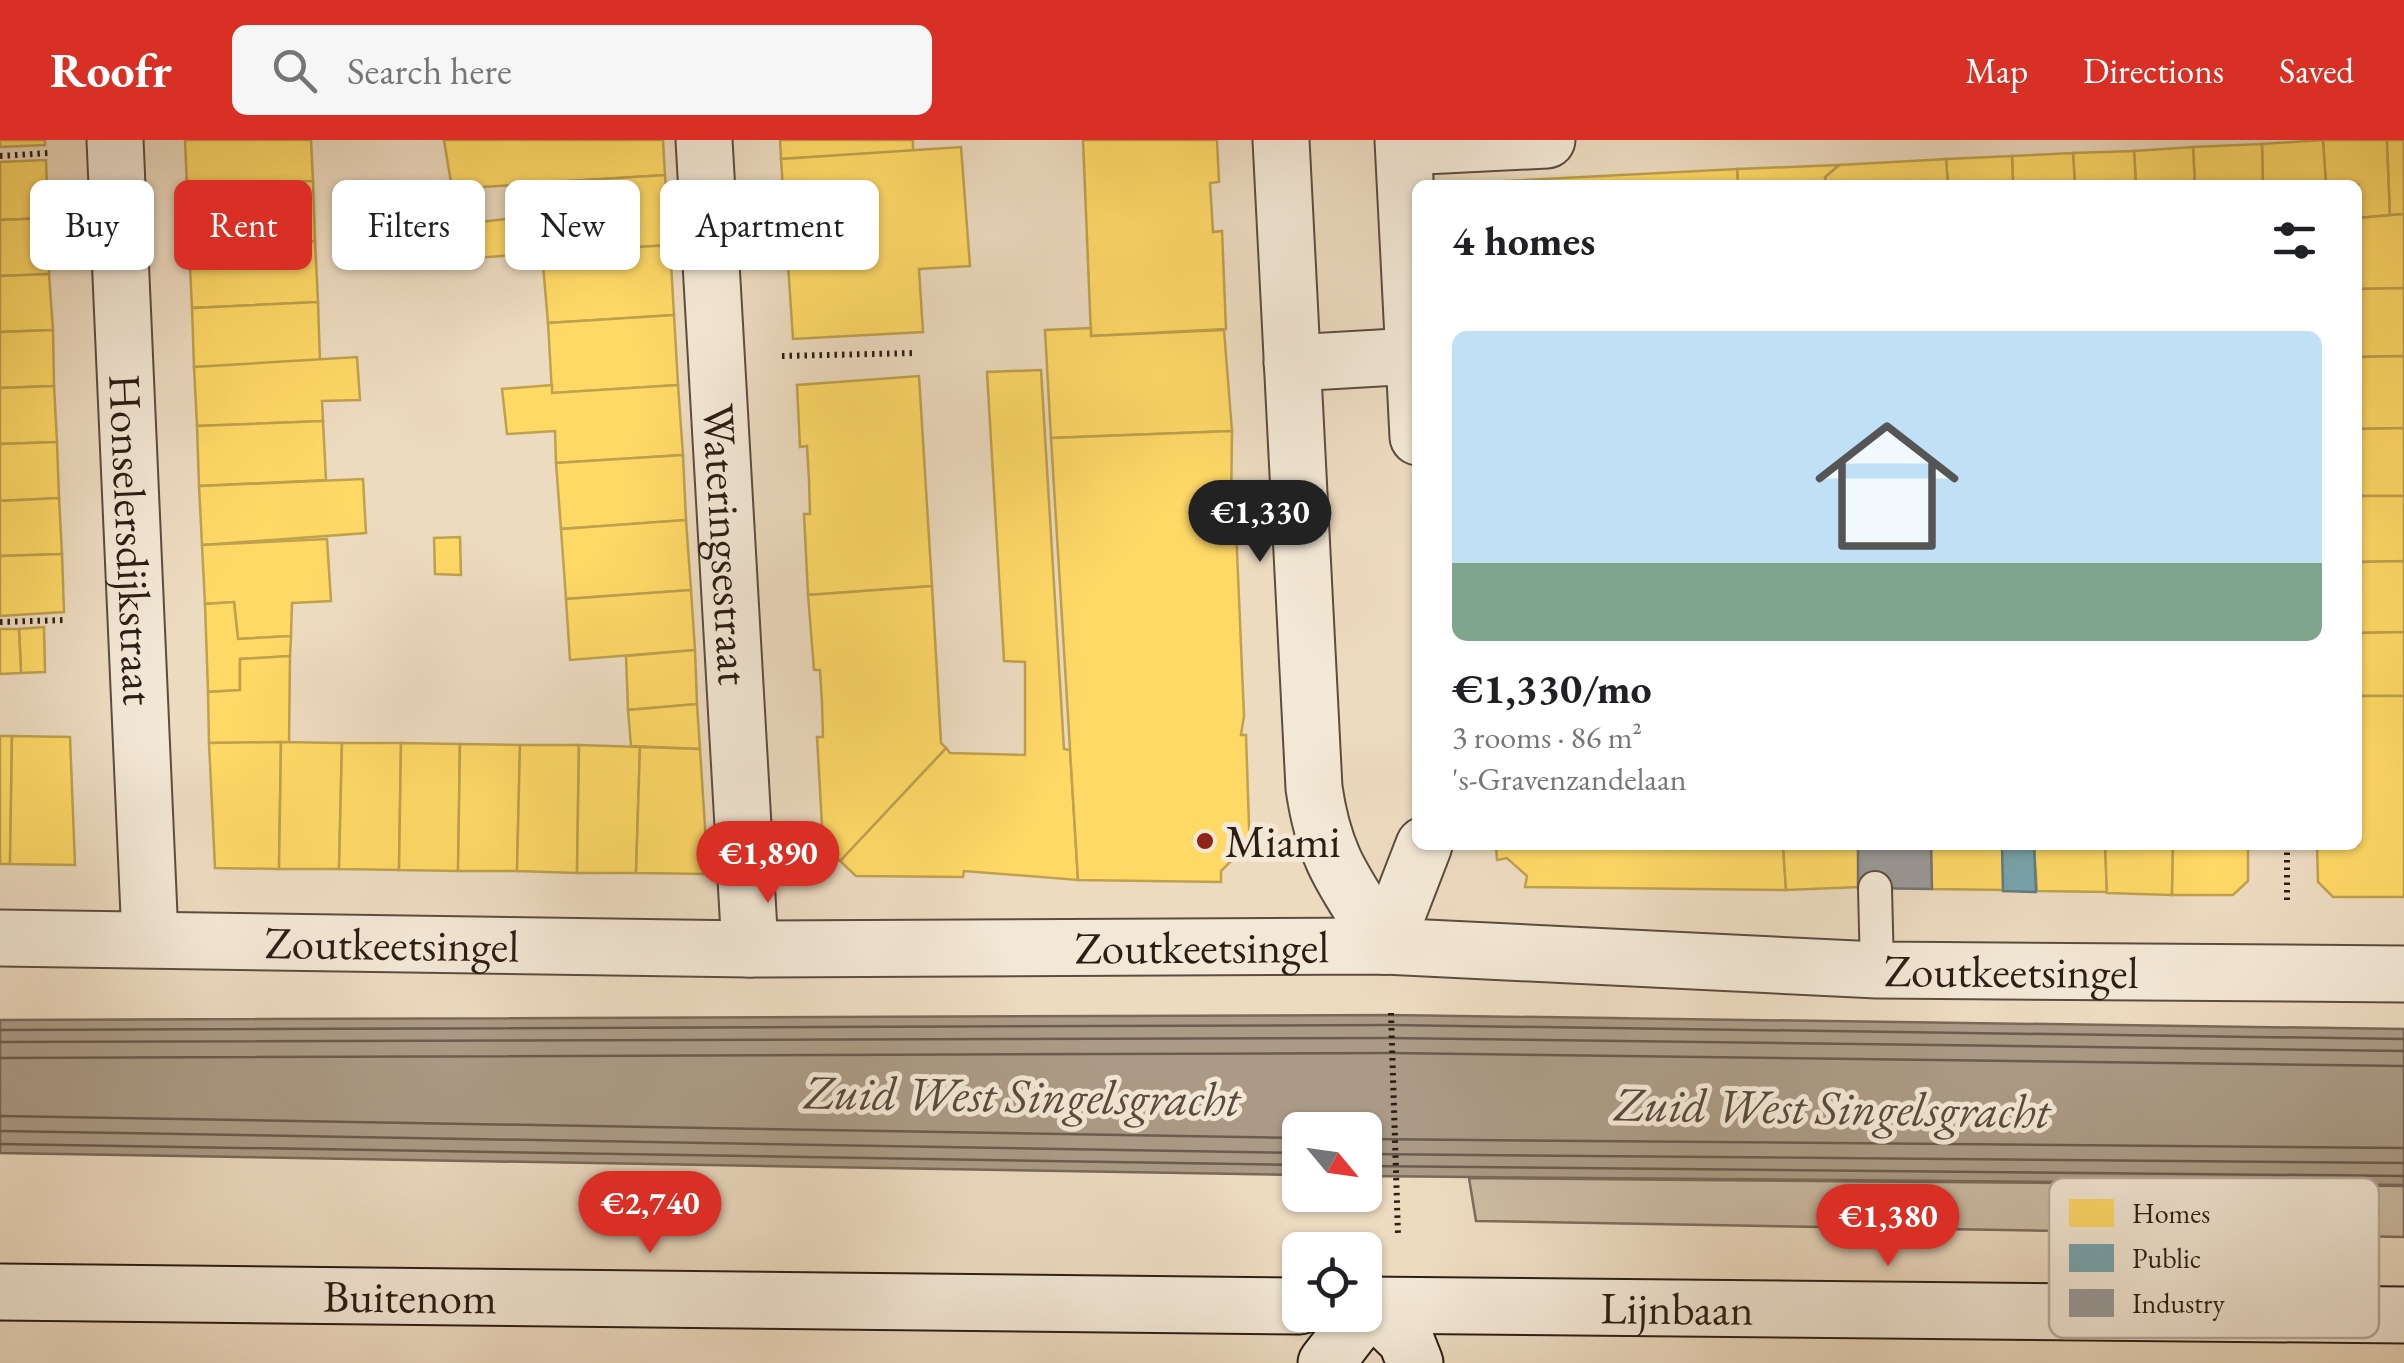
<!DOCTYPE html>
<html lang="en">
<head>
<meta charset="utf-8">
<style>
	:root { --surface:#fff; --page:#f6f6f6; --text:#202124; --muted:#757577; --accent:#d93025 }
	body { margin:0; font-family:"EB Garamond",serif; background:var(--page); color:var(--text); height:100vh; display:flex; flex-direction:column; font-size:38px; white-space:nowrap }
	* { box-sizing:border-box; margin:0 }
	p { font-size:32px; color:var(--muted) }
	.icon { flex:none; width:55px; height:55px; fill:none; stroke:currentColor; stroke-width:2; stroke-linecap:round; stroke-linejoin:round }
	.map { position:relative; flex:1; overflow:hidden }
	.drawer { position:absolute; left:1412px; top:40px; width:950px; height:670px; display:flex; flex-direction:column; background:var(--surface); border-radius:15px; box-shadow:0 2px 8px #0004 }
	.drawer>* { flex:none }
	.hud { position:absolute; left:30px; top:40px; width:950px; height:90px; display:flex; gap:20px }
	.needle { width:65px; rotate:119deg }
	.buttons { position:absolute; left:1282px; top:972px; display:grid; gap:20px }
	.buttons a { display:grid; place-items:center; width:100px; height:100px; border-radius:15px; background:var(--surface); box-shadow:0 2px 8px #0004; font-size:50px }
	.price { position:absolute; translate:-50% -85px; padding:0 22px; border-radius:35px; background:var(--accent); color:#fff; font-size:32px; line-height:65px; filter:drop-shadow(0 2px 5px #0008) }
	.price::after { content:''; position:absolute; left:50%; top:60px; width:30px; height:22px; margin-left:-15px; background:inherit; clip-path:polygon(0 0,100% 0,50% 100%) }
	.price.current { background:#222; color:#fff }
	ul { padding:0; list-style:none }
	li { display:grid; align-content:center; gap:20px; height:530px; padding:0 40px }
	li span { display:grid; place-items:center; height:310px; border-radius:15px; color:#555 }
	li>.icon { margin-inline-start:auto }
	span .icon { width:180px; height:180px; fill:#fffc; stroke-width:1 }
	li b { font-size:42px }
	h2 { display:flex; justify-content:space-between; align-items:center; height:120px; padding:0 40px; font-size:42px }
	.tag { padding:0 35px; border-radius:15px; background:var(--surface); box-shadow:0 2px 8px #0004; font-size:35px; line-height:90px }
	.tag.current { background:var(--accent); color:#fff }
	header { display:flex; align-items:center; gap:60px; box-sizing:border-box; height:140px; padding:0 50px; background:var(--accent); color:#fff }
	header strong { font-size:48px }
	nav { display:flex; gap:55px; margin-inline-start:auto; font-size:35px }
	.search { width:700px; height:90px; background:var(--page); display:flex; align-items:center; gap:25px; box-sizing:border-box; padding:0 35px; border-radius:15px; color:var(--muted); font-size:38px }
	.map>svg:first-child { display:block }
</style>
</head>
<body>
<header>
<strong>Roofr</strong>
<div class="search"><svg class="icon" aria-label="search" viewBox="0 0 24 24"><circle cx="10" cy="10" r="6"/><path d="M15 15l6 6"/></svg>Search here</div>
<nav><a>Map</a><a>Directions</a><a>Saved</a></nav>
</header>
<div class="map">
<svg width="2404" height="1223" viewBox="0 0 2404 1223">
	<rect width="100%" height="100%" fill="#eddbc0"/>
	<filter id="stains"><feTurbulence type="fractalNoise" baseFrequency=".002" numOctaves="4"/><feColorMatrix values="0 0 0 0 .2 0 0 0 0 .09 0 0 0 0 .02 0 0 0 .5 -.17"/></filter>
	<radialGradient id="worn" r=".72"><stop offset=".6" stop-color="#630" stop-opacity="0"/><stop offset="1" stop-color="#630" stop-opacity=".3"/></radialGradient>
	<polygon fill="#ccbba3" stroke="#7c6c5c" stroke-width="2.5" points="1469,1038 2404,1046 2404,1097 1476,1081"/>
	<polygon fill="#ab9b86" stroke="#786959" stroke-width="2.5" points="1390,875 2404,889 2404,1045 1365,1036 1365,990 1300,990 1300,1035 0,1013 0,880"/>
	<g fill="#ffd966" stroke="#bfa14e" stroke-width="2.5">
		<polygon points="0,0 45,0 45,5 0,7"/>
		<polygon points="185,0 311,0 313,41 187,47"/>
		<polygon points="444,0 663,0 665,35 452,49"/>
		<polygon points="780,0 913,0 913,11 781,19"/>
		<polygon points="1083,0 1217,0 1219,42 1210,43 1213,92 1222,91 1226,189 1091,196"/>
		<polygon points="2323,0 2387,0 2390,75 2358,78 2358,45 2326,45"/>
		<polygon points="2323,0 2326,45 2263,45 2262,4"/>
		<polygon points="2387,0 2404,0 2404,74 2390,75"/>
		<polygon points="2262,4 2263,45 2195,45 2193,7"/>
		<polygon points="961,7 970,126 919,129 923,192 793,199 781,19"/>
		<polygon points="2193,7 2195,45 2136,45 2134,11"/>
		<polygon points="2134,11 2136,45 2075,45 2073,13"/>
		<polygon points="2073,13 2075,45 2013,45 2012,16"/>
		<polygon points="2012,16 2013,45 1948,45 1946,19"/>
		<polygon points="1946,19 1948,45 1826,45 1825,37 1839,25"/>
		<polygon points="46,20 48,78 0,80 0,22"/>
		<polygon points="1839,25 1825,37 1826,45 1738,45 1737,29"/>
		<polygon points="1737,29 1738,45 1466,45 1466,43"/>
		<polygon points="665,35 670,105 473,118 471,83 539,75 536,43"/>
		<polygon points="313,41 315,101 189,107 187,47"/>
		<polygon points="445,56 454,121 426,126 417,60"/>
		<polygon points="2404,74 2404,148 2358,149 2358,78"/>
		<polygon points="48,78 49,134 0,136 0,80"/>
		<polygon points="315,101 318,162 192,168 189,107"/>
		<polygon points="670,105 674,175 548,183 542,113"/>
		<polygon points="49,134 53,190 0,192 0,136"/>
		<polygon points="2404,148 2404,216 2358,217 2358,149"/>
		<polygon points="318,162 320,222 194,227 192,168"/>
		<polygon points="674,175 678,245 552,253 548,183"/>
		<polygon points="1091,188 1091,196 1224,190 1232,291 1051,298 1045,190"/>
		<polygon points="53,190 54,246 0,248 0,192"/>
		<polygon points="2404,216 2404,288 2358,289 2358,217"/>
		<polygon points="357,217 360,260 322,261 323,281 197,286 194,227"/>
		<polygon points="1041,230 1064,609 1070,610 1078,740 964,731 963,737 856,736 840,721 946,608 950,613 1025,615 1025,522 1004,521 987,232"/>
		<polygon points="919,236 932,446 808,455 804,374 810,374 809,340 807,306 800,307 797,245"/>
		<polygon points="552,245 552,253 678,245 683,315 556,323 555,291 507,294 502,249"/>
		<polygon points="54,246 57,302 0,304 0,248"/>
		<polygon points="323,281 326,340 199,346 197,286"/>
		<polygon points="2404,288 2404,356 2358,356 2358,289"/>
		<polygon points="1232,291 1231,370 1236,388 1244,576 1241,595 1246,595 1250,715 1239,713 1221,731 1221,742 1078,740 1051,298"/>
		<polygon points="57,302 59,358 0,361 0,304"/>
		<polygon points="683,315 686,380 561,389 556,323"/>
		<polygon points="363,339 366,393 202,405 199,346"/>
		<polygon points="2358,356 2404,356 2404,421 2358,422"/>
		<polygon points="59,358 62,414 0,416 0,361"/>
		<polygon points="686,380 691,450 566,459 561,389"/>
		<polygon points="460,397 461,435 435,434 434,398"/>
		<polygon points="327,399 331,461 292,463 291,496 238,499 234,462 205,464 202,405"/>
		<polygon points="62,414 64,472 0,476 0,416"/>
		<polygon points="2404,421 2404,492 2358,493 2358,422"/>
		<polygon points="932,446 941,603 946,608 840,721 823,704 817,597 823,597 822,563 820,530 814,530 808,455"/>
		<polygon points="691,450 695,510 570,520 566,459"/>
		<polygon points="234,462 238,499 291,496 290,516 240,519 240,550 208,552 205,464"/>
		<polygon points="44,487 45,532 21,533 19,489"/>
		<polygon points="0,489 19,489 21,533 0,534"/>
		<polygon points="2404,492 2404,556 2358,556 2358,493"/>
		<polygon points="695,510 697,564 628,570 626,516"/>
		<polygon points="290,516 289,602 209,603 208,552 240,550 240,519"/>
		<polygon points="2358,556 2404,556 2404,757 2333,757 2318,742 2317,705 2358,705"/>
		<polygon points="697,564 700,609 631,606 628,570"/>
		<polygon points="0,596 12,596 10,724 0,724"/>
		<polygon points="12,596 70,597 75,725 10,724"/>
		<polygon points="281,602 279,729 215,728 209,603"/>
		<polygon points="281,602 342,603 339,729 279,729"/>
		<polygon points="342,603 401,603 399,730 339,729"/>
		<polygon points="401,603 460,604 458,731 399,730"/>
		<polygon points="460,604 520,605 517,731 458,731"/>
		<polygon points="520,605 579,605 577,733 517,731"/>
		<polygon points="579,605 640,607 636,733 577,733"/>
		<polygon points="640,607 700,609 708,734 636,733"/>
		<polygon points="1496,705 1783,705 1786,750 1525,747 1527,736 1507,718 1497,720"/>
		<polygon points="1783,705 1858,705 1859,747 1786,750"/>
		<polygon points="1931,705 2002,705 2004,750 1932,749"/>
		<polygon points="2034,705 2105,705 2107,752 2037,751"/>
		<polygon points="2105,705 2173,705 2172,755 2107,753"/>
		<polygon points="2173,705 2248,705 2248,741 2233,755 2172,755"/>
	</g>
	<polygon fill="#76a5af" stroke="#607c81" stroke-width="2.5" points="2002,705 2034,705 2036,752 2003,751"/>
	<polygon fill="#999" stroke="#787471" stroke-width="2.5" points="1858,705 1931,705 1932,749 1858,748"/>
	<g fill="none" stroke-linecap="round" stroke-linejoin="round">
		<g stroke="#6b5c4e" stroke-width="2.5">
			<polyline points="0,890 1390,885 2404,899"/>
			<polyline points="0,902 1390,898 2404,911"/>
			<polyline points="0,918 1390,913 2404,926"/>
			<polyline points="0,976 1300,998"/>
			<polyline points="0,991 1300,1013"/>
			<polyline points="1365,999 2404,1008"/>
			<polyline points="0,1004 1300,1025"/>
			<polyline points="1365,1014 2404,1023"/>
			<polyline points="1365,1026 2404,1036"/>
		</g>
		<defs>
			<polyline id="lane" points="1875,748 1877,830"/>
			<g id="street">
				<path id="s1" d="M 115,0 L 150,798"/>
				<path id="s2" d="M 704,0 L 750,809"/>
				<path d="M 1281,0 L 1314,648 C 1325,723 1347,744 1385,806"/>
				<polyline points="1403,0 1418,297"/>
				<polyline points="1404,7 1547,0"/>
				<polyline points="1292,223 1414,216"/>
				<path id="s3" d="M 0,798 L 750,809 L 1385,806 L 1877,830 L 2404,834"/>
				<polyline points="1385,806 1424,705"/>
			</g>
			<g id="secondary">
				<path id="s4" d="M 0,1152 L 1300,1166"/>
				<path id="s5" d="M 1365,1165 L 2404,1175"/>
				<polyline points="1370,1165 1406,1200 1415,1223"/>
				<polyline points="1326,1223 1363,1175"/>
			</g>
		</defs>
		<use href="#lane" stroke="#5c4d40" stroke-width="36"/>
		<use href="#street" stroke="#5c4d40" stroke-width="59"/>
		<use href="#secondary" stroke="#2b1e15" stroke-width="59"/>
		<g stroke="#2b1e15" stroke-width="6" stroke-dasharray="2.5 5" stroke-linecap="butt">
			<polyline points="0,16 49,13"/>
			<polyline points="782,216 916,213"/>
			<polyline points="0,482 66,480"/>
			<polyline points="2287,705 2287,764"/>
			<polyline points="1391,873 1398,1095"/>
			<polyline points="1316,1096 1344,1096"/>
		</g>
		<use href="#lane" stroke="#f3e8d6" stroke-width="32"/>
		<use href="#street" stroke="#f3e8d6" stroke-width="55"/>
		<use href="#secondary" stroke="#f3e8d6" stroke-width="55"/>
	</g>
	<circle fill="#8f2418" stroke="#f3e8d6" stroke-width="4" cx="1205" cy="701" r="10"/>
	<g text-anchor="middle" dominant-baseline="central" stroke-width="10" stroke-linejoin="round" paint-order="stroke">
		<g font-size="45" fill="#2b1e15" stroke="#f3e8d6">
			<text stroke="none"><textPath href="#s1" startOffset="400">Honselersdijkstraat</textPath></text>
			<text stroke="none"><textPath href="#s2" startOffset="405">Wateringsestraat</textPath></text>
			<text stroke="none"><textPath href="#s3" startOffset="392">Zoutkeetsingel</textPath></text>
			<text stroke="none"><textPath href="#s3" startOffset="1202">Zoutkeetsingel</textPath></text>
			<text stroke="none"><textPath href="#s3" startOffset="2012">Zoutkeetsingel</textPath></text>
			<text stroke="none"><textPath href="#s4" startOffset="410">Buitenom</textPath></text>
			<text stroke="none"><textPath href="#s5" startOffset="312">Lijnbaan</textPath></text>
		</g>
		<g font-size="45" fill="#2b1e15" stroke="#f3e8d6" text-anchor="start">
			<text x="1225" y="701">Miami</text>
		</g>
		<g font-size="48" font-style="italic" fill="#584a3d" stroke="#f3e8d6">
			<text transform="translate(1022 955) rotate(1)">Zuid West Singelsgracht</text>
			<text transform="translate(1832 967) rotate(1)">Zuid West Singelsgracht</text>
		</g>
	</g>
	<rect x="2049" y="1038" width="330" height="160" rx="15" fill="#f3e8d6" stroke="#b7ab9c" stroke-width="2.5"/>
	<rect x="2069" y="1059" width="45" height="28" fill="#ffd966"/>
	<rect x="2069" y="1104" width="45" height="28" fill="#76a5af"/>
	<rect x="2069" y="1149" width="45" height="28" fill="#999"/>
	<g font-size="28" fill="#2b1e15">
		<text x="2132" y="1083">Homes</text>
		<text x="2132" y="1128">Public</text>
		<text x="2132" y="1173">Industry</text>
	</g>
	<rect width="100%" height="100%" filter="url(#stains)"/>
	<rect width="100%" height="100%" fill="url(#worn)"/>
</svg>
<div class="buttons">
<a><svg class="needle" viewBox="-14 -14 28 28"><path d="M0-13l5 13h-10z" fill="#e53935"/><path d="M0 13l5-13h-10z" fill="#757577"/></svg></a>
<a><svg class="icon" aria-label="locate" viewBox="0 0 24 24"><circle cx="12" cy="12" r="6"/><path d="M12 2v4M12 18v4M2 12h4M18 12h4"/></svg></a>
</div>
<b class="price current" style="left:1260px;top:425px">€1,330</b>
<b class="price" style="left:768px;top:766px">€1,890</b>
<b class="price" style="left:650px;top:1116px">€2,740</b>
<b class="price" style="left:1888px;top:1129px">€1,380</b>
<div class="hud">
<a class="tag">Buy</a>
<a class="tag current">Rent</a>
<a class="tag">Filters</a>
<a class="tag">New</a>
<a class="tag">Apartment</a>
</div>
<section class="drawer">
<h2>4 homes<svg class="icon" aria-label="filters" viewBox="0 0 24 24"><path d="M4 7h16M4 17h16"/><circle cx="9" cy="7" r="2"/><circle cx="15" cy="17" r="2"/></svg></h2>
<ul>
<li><span style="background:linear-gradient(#bfe0f5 75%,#7fa58c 0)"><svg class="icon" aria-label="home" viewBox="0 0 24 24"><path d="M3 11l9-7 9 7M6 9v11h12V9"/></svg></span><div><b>€1,330/mo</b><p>3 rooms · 86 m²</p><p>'s-Gravenzandelaan</p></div></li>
</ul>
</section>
</div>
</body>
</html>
